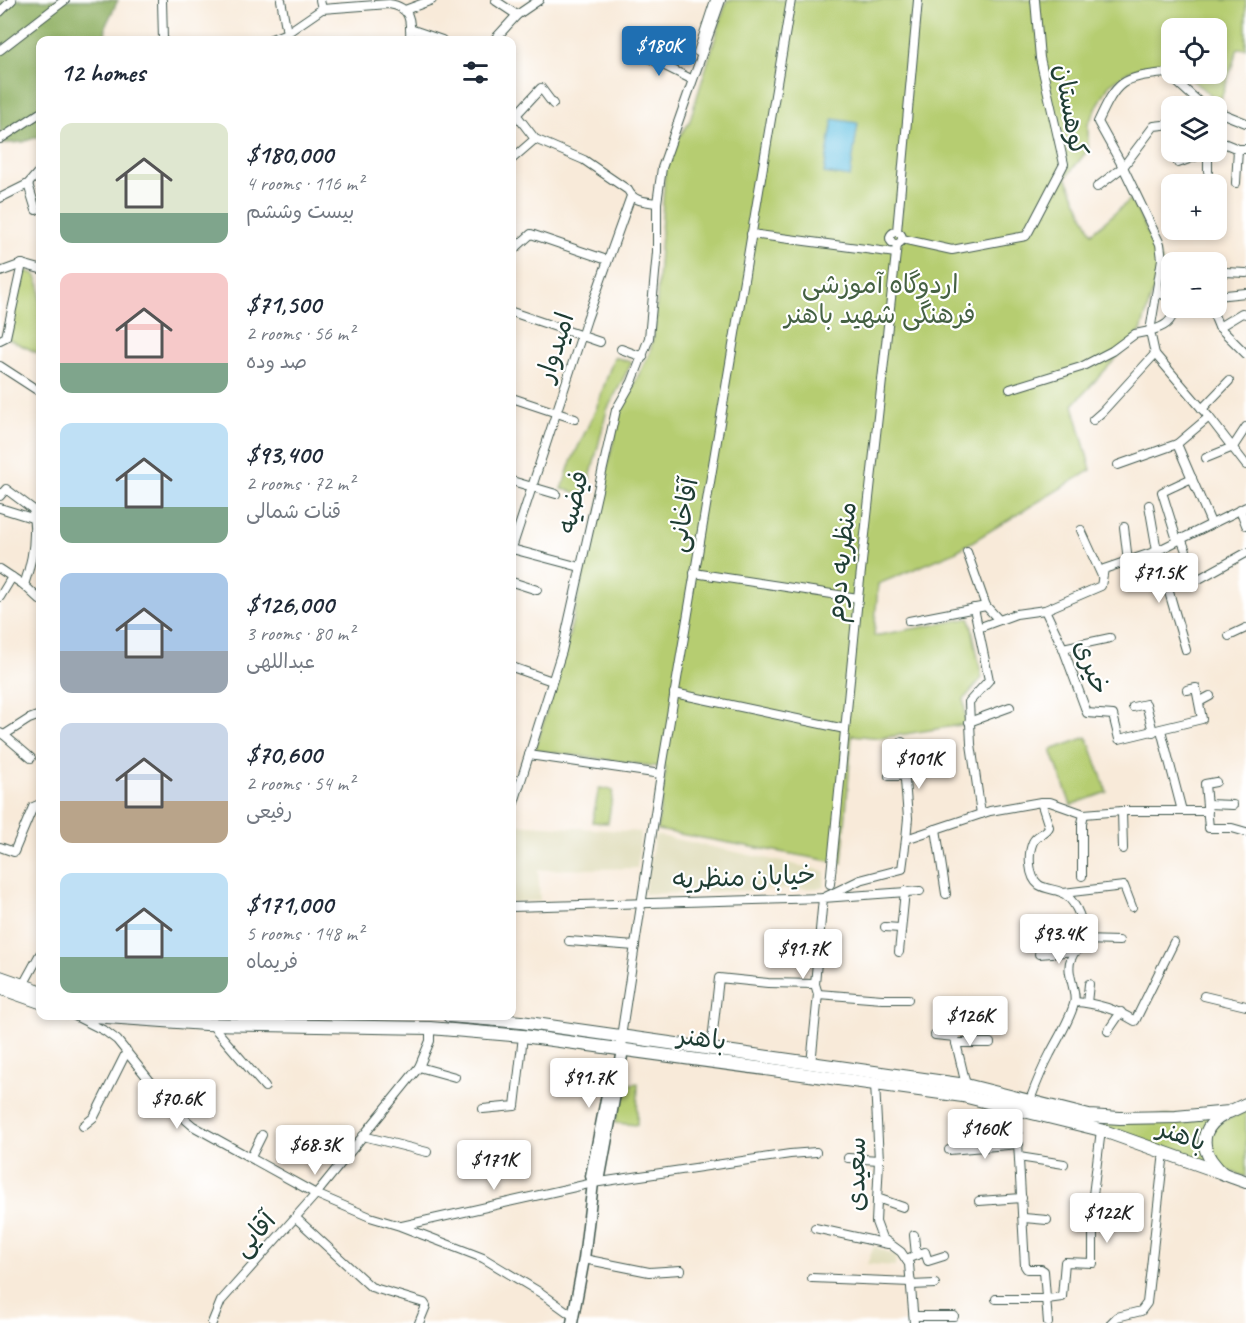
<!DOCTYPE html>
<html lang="en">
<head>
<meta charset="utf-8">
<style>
	:root { --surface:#fff; --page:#f6f6f7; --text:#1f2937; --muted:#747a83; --accent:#1f6fb2 }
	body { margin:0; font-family:Caveat,"Playpen Sans Arabic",sans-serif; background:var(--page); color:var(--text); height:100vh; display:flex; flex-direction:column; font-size:22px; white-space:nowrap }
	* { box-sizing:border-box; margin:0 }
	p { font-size:20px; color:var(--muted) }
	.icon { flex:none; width:33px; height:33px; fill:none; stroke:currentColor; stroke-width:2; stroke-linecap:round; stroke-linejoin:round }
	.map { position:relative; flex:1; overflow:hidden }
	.details { position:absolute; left:36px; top:36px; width:480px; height:984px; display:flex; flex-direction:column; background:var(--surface); border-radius:12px; box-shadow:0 3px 9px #0003 }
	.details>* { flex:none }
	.buttons { position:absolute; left:1161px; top:18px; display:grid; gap:12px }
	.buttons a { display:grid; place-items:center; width:66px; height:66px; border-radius:12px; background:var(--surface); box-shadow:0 3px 9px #0003; font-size:30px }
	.price { position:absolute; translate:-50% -51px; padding:0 14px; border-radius:6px; background:#fff; color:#222; font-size:20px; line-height:39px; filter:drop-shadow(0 2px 3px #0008) }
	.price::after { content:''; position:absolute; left:50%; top:36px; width:18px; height:14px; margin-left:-9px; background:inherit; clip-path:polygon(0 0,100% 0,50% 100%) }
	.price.current { background:var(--accent); color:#fff }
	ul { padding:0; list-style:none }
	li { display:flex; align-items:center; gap:18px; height:150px; padding:0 24px }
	li span { display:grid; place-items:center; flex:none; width:168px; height:120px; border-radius:12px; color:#555 }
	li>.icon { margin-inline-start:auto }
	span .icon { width:72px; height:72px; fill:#fffc; stroke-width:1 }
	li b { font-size:26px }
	h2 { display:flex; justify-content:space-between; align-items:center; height:72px; padding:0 24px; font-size:26px }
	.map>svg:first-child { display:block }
</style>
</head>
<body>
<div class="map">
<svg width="1246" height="1323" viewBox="0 0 1246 1323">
	<rect width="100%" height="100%" fill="#fff"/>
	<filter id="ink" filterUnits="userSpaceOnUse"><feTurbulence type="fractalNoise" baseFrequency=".0167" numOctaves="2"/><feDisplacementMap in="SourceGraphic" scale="12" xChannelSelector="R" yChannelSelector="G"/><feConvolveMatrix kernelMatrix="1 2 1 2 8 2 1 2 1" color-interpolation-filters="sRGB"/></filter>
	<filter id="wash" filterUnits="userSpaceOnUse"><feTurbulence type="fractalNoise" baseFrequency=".008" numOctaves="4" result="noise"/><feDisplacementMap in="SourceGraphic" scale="24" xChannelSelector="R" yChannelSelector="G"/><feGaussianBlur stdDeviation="1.35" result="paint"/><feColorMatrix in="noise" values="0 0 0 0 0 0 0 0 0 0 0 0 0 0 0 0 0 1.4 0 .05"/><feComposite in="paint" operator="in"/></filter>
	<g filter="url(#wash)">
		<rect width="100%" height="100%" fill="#f8ead9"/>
		<g fill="#e0ddbb">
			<polygon points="512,824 641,832 637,868 538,870 540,901 512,902"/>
			<polygon points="655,835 825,871 824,886 822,888 644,894"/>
			<polygon points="874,1246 896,1256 895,1266 867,1264"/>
		</g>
		<g fill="#b6cd71" stroke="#6a8552" stroke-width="1.5">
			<polygon points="727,0 1246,0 1246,49 1238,48 1220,102 1184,74 1216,74 1216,28 1172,28 1171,68 1156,65 1129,71 1109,85 1088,124 1088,150 1066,177 1092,233 1131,199 1162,261 1141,331 1073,405 1091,470 955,552 878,584 874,636 970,618 982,678 964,699 966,724 881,738 852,735 842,863 657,830 666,768 535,750 569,636 620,412 650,352 655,328 665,170 674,144 689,123"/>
			<polygon points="24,270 35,274 40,286 40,354 8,339"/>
			<polygon points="614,357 632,362 607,410 586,495 562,489 570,464 596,409"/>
			<polygon points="1087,737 1107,792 1071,805 1051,750"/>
			<polygon points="599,788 613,790 608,823 592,822"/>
			<polygon points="638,1083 637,1125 615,1123 624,1085"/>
			<polygon points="1246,1111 1246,1177 1223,1169 1208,1146 1210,1130 1216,1124"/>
			<polygon points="1069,1116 1213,1116 1206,1125 1213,1166"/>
		</g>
		<polygon fill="#90b063" stroke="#58764c" stroke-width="1.5" points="0,0 118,0 106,25 105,40 40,40 40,136 23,142 0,144"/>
		<polygon fill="#64c1e2" stroke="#427f8b" stroke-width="1.5" points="833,119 858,123 850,177 824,173"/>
	</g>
	<g filter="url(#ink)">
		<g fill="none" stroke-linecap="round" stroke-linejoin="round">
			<defs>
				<g id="street">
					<polyline points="162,0 163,40"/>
					<polyline points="281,0 287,33"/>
					<polyline points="320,0 322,9"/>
					<polyline points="496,1 517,15"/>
					<polyline points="405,10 432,0"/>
					<polyline points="0,12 12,0"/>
					<polyline points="410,29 442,40"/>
					<path d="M 269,40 L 287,33 L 322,9 L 389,4 C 411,7 411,21 410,40"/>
					<polyline points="494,40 517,15 539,0"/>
					<polyline points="0,50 65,0"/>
					<polyline points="698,52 715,0"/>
					<polyline points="639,53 689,78"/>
					<path d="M 512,109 L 535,139 L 584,160 L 628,190 C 634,202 644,201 657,203"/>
					<polyline points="1216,111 1246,123"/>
					<polyline points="516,115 541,88 553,104"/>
					<polyline points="0,139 40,113"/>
					<polyline points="1216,140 1238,149 1246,149"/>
					<polyline points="1208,152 1208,171"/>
					<polyline points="512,159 535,139"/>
					<polyline points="1178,163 1208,152"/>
					<polyline points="1236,183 1238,149"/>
					<polyline points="28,184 36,210"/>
					<polyline points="1097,187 1123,167 1154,126 1172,124"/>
					<polyline points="0,198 28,184 40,170"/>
					<polyline points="897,231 918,0"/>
					<circle cx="896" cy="238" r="6"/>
					<polyline points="751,234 896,253"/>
					<polyline points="902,239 952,250 1026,236 1029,231 1064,164 1040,58 1035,0"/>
					<polyline points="512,251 531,234 607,260"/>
					<polyline points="0,272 22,264 40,269"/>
					<polyline points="1225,272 1246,273"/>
					<polyline points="1157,292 1172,299"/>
					<polyline points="1216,296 1246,293"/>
					<path d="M 1174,308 C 1173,323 1163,327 1150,331 L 1162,259 L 1160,244 L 1123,167 L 1098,122 C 1117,81 1121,77 1167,73 L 1200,103 L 1207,106"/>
					<polyline points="1211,308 1219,327 1246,354"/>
					<polyline points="512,312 600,342"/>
					<polyline points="1219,327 1242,313 1246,314"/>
					<polyline points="0,340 6,337 22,264"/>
					<polyline points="621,349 643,357"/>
					<polyline points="0,366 40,392"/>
					<polyline points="1010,389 1081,367 1112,351 1135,334 1150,331 1155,354 1209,417 1246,465"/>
					<polyline points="512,398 575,419"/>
					<polyline points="1202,409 1229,381"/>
					<polyline points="1093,420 1102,412 1155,354"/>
					<polyline points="1177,444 1211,523"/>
					<polyline points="1206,458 1233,447 1246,427"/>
					<polyline points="1118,465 1177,444 1209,417"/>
					<polyline points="512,481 556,494"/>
					<polyline points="0,496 6,489 34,510"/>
					<polyline points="1149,505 1157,551 1186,650"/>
					<polyline points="0,508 32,518"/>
					<polyline points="1240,509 1246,525"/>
					<polyline points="1124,527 1128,561"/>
					<polyline points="1081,530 1102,576"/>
					<polyline points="1181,538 1197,580 1246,553"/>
					<polyline points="1177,540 1162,492 1192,478"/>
					<polyline points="512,548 587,319 631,196"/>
					<polyline points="512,549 580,567"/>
					<polyline points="967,552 986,606 999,620"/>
					<polyline points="0,569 24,585 40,600"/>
					<polyline points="694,573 858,598"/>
					<polyline points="512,582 537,590"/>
					<path d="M 24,585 C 30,568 34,551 34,533 C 35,524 32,518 34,510"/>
					<polyline points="0,597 12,577"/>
					<polyline points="974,608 989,680 969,702 971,744 981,814"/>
					<polyline points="1045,610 1063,648 1087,713 1113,715 1119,739 1202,719 1196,688 1187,690"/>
					<polyline points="909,621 986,606"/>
					<polyline points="978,628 1016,614 1045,610 1101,586 1104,569 1157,551 1246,507"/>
					<polyline points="1229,636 1246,628"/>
					<polyline points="1063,648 1110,638"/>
					<polyline points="512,667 552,681"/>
					<polyline points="674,693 845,729"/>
					<polyline points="1199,702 1210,696"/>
					<polyline points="1133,707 1146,704 1153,732"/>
					<polyline points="969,722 1010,707"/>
					<polyline points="1161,730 1182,811"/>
					<polyline points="0,733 4,735 29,719 40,715"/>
					<polyline points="4,735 31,758"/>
					<polyline points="902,742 908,818 906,839"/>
					<polyline points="529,755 661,774"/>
					<polyline points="889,776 905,776"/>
					<polyline points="1216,782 1205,784 1209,828 1232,828 1246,832"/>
					<polyline points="1207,804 1233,805"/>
					<polyline points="512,809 562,651 616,410 632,382 649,338 657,252 657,203 662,168 721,0"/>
					<polyline points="1122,811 1123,849"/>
					<polyline points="936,829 946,894"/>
					<polyline points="0,847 14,852 33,807 40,804"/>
					<polyline points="1082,876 1082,823 1084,814"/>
					<polyline points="830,884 858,598 897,244"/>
					<polyline points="1063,893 1124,886 1132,907"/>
					<polyline points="512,907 823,898 860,880 902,869 906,839 990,811 1041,802 1050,802 1084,814 1122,811 1208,811"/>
					<polyline points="885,927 900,928"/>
					<polyline points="1082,940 1119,941"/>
					<polyline points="569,941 635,946"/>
					<polyline points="899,952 905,891"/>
					<polyline points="1039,954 1077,951"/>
					<polyline points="23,985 40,954"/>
					<polyline points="818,994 882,999 908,999"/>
					<polyline points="1204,996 1246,1006"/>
					<path d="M 1075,1002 C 1097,1003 1117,1010 1135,1021 L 1174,942"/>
					<polyline points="1087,1003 1089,984"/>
					<polyline points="951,1013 956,1043 966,1085"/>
					<polyline points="75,1016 105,1031 117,1040 171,1107 193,1126 316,1194 370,1217 400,1226 483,1258 541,1293 573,1316"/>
					<polyline points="211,1024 265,1087"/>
					<polyline points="1108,1031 1121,1012"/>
					<polyline points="935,1035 955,1037"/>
					<polyline points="621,1037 661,774 791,0"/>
					<polyline points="956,1043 990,1043"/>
					<polyline points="711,1050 719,978 768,983 815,984"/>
					<polyline points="811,1064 818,994 815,984 823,898 920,891"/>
					<polyline points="419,1067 455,1077"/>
					<polyline points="875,1084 879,1160 876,1222 882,1238 901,1252 909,1264 914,1323"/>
					<path d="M 1030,1100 C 1036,1084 1042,1069 1050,1054 C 1058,1038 1069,1022 1074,1004 C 1078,991 1065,973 1071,959 C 1075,948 1083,945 1083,931 C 1082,917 1074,898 1061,892 C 1054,889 1045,889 1039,885 C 1028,877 1028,853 1033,842 C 1037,834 1046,834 1049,827 L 1041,802"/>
					<polyline points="1016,1107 1025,1266 1027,1269 1041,1269 1044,1271 1048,1323"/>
					<polyline points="483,1109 515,1106 523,1036"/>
					<polyline points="83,1126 94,1117 127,1051"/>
					<polyline points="363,1136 427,1152"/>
					<polyline points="949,1150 1019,1144"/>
					<polyline points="251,1157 262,1135"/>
					<polyline points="1019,1157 1064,1164"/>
					<polyline points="848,1158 879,1160"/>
					<polyline points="877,1198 903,1207"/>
					<polyline points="979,1201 1022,1198"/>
					<polyline points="296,1218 371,1287 424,1303 426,1306 419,1323"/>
					<polyline points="1024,1218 1047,1220"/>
					<polyline points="402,1226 593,1183 790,1154 816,1152"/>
					<polyline points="815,1228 888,1244"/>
					<polyline points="914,1235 916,1255"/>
					<polyline points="584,1259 649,1272 681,1270"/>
					<polyline points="906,1259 925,1252 928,1261 944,1256"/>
					<polyline points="812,1278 911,1282"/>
					<polyline points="911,1285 935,1284"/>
					<polyline points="996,1299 1047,1299 1062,1297 1065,1262 1093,1263 1093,1195 1101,1130"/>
					<polyline points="914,1316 954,1316"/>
					<polyline points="212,1323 221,1301 316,1194 419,1067 430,1041 430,1028"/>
					<polyline points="1111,1323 1117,1317 1141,1311 1147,1303 1164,1152"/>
				</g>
				<g id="secondary">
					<polyline points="593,1183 591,1176 612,1069"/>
					<polyline points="572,1323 584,1259 593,1183 600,1176 623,1050 621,1042"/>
				</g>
				<g id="primary">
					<polyline points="0,977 40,991"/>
					<polyline points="0,988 40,1002"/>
					<polyline points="93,1016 205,1024 430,1028 523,1036 963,1096 1101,1130 1222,1173"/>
					<polyline points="449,1016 521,1022 966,1085 1089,1116 1120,1118 1176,1117 1229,1112 1246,1104"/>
					<path d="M 1225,1114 C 1206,1124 1198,1140 1211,1160 C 1215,1165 1219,1171 1224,1174 C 1231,1177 1239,1179 1246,1182"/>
				</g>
			</defs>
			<use href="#street" stroke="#40574d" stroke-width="10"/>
			<use href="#secondary" stroke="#40574d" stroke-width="13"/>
			<use href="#primary" stroke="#40574d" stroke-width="14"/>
			<use href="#street" stroke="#fff" stroke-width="8"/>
			<use href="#secondary" stroke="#fff" stroke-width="10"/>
			<use href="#primary" stroke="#fff" stroke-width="12"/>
		</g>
	</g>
	<g text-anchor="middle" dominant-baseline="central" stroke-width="4.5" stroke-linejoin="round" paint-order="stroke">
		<g font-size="26" fill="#1f3d34" stroke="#fff">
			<text transform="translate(1071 110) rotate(80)">کوهستان</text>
			<text transform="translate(555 347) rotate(-72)">امیدوار</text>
			<text transform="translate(573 502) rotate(-77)">فیضیه</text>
			<text transform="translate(683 515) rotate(-80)">آقاخانی</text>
			<text transform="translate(841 562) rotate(-84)">منظریه دوم</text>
			<text transform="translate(1092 667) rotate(69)">خیری</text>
			<text transform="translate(744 877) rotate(-2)">خیابان منظریه</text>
			<text transform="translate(702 1038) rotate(7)">باهنر</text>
			<text transform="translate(1182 1135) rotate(20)">باهنر</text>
			<text transform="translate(856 1174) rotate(-89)">سعیدی</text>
			<text transform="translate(254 1234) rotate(-48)">آقایی</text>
		</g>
		<g font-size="26" fill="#456143" stroke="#fff">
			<text x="880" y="284">اردوگاه آموزشی<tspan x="880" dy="30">فرهنگی شهید باهنر</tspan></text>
		</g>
	</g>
</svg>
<div class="buttons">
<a><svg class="icon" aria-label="locate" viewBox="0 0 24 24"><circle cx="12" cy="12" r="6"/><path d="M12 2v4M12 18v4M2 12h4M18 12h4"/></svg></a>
<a><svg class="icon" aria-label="layers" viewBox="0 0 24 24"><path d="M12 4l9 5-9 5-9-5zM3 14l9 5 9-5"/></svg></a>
<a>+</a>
<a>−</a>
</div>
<b class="price current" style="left:659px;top:77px">$180K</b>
<b class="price" style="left:1159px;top:604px">$71.5K</b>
<b class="price" style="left:919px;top:790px">$101K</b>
<b class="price" style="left:1059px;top:965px">$93.4K</b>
<b class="price" style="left:803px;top:980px">$91.7K</b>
<b class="price" style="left:970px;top:1047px">$126K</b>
<b class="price" style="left:589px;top:1109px">$91.7K</b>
<b class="price" style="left:177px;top:1130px">$70.6K</b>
<b class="price" style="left:985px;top:1160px">$160K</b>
<b class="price" style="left:315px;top:1176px">$68.3K</b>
<b class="price" style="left:494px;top:1191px">$171K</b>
<b class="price" style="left:1107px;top:1244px">$122K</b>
<section class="details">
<h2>12 homes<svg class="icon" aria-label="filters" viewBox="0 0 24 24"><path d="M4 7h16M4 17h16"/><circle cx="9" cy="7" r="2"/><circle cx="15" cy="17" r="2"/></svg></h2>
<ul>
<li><span style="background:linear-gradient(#dfe7d0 75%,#7fa58c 0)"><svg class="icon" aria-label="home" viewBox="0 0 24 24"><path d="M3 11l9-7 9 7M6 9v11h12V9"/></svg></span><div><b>$180,000</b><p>4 rooms · 116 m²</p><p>بیست وششم</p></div></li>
<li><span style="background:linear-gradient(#f6c9c9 75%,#7fa58c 0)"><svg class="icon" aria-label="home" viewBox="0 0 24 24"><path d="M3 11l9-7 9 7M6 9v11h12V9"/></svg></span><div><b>$71,500</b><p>2 rooms · 56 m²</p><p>صد وده</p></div></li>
<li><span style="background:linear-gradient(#bfe0f5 70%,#7fa58c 0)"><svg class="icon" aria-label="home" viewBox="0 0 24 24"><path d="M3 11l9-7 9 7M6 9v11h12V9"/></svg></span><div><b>$93,400</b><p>2 rooms · 72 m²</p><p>قنات شمالى</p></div></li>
<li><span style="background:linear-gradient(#a9c7e8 65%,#9aa5b1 0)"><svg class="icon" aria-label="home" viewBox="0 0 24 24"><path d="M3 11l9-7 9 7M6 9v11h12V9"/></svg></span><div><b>$126,000</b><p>3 rooms · 80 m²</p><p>عبداللهی</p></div></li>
<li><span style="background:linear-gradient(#c9d6e8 65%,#b9a48a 0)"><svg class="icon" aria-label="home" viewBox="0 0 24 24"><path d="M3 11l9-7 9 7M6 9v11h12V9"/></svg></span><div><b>$70,600</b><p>2 rooms · 54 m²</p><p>رفیعی</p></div></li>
<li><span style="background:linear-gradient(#bfe0f5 70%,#7fa58c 0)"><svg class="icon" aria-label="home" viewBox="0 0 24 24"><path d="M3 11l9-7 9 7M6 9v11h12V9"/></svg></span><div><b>$171,000</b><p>5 rooms · 148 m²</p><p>فریماه</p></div></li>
</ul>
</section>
</div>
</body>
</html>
